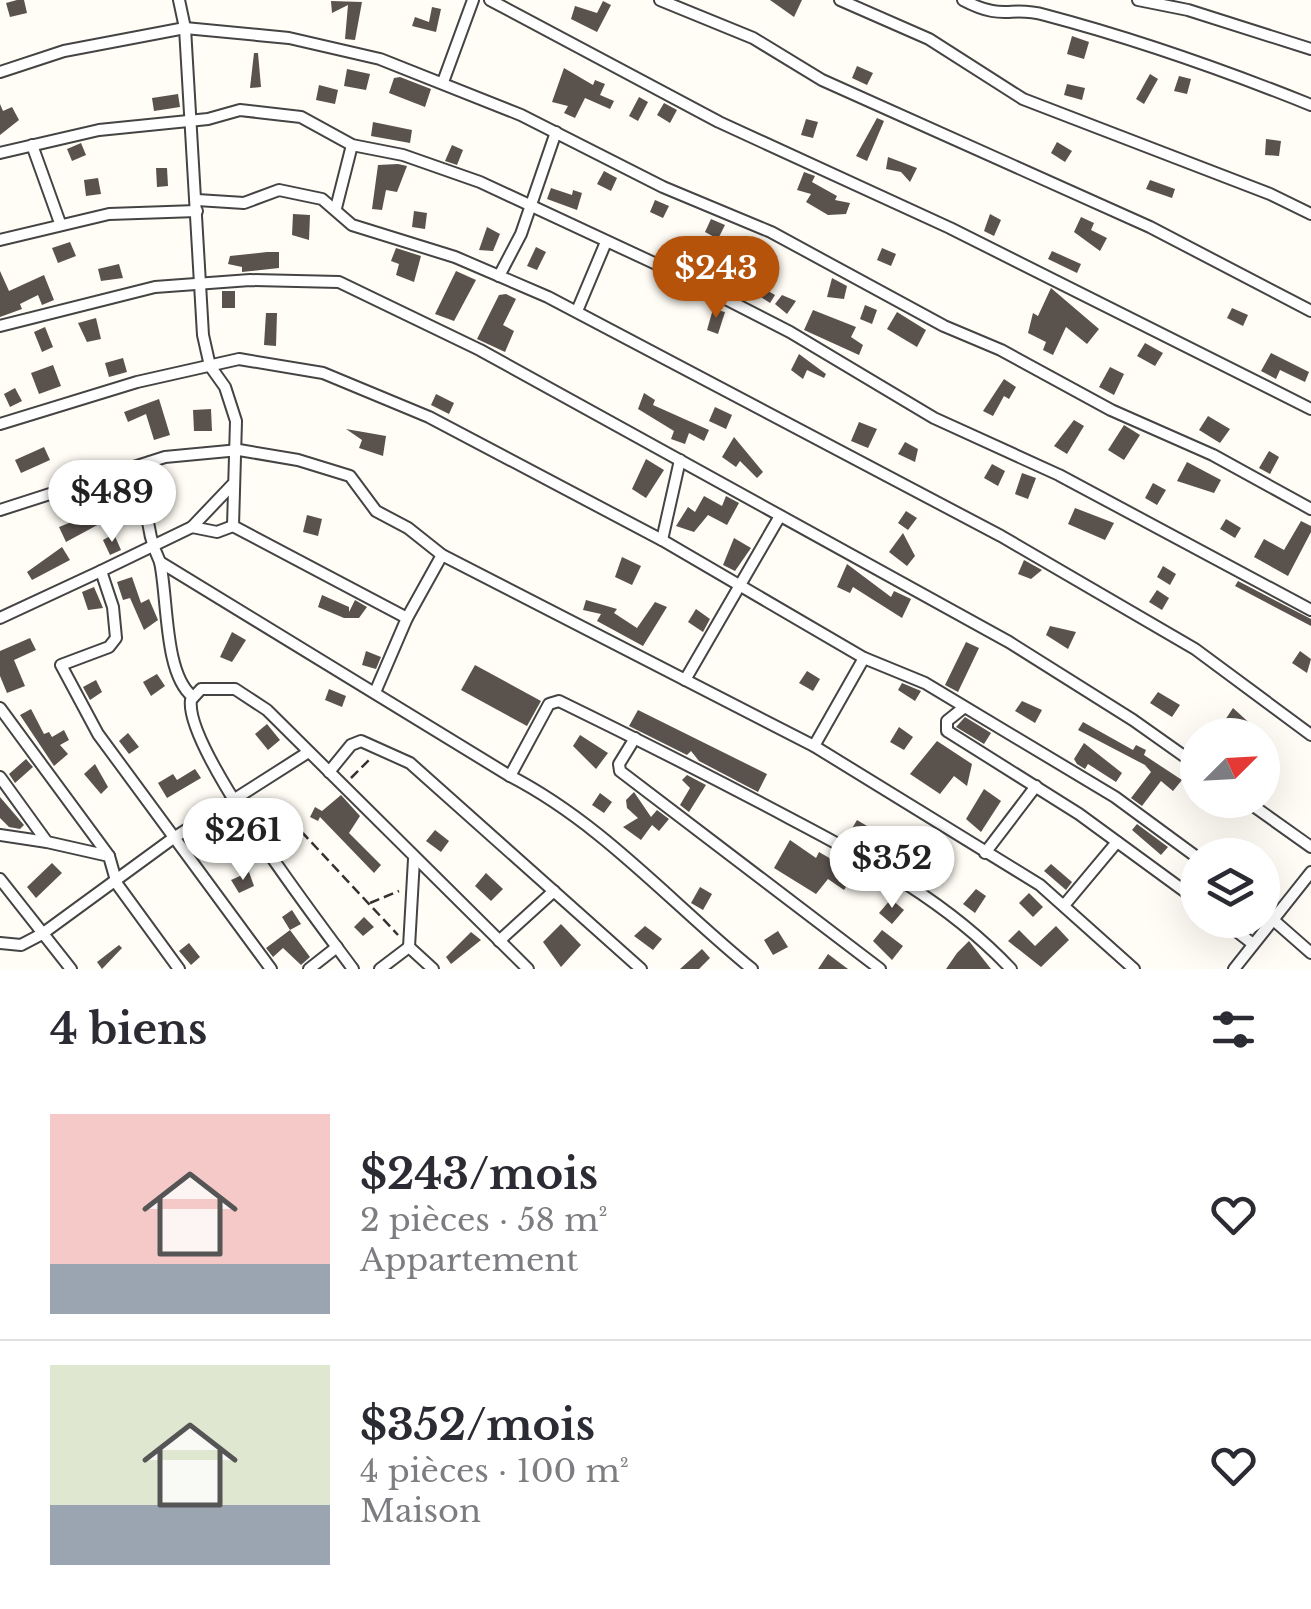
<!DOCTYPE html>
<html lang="fr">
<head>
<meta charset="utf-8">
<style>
	:root { --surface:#fff; --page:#f7f7f7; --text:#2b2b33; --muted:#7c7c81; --line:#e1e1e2; --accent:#b45309 }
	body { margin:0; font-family:"Libre Baskerville",serif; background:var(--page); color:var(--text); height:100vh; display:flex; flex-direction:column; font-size:38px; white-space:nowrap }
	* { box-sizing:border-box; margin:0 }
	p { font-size:32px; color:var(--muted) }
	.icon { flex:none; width:55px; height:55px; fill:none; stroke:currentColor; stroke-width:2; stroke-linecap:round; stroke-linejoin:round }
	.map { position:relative; height:969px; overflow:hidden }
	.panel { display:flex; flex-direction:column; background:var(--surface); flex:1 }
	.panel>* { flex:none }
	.needle { width:65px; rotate:66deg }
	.controls { position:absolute; left:1180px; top:718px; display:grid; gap:20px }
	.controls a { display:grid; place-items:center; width:100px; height:100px; border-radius:50%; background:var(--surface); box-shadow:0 10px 40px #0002; font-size:50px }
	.price { position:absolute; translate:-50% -85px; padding:0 22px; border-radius:35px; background:#fff; color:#222; font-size:32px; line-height:65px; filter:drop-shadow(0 2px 5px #0008) }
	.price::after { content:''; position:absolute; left:50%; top:60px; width:30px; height:22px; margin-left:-15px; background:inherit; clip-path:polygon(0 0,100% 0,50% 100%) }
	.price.active { background:var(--accent); color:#fff }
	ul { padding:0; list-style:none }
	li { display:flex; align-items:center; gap:30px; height:250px; padding:0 50px }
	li+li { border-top:2px solid var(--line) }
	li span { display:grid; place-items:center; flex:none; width:280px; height:200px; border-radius:0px; color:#555 }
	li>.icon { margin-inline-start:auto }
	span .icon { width:120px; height:120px; fill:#fffc; stroke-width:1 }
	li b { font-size:42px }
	h2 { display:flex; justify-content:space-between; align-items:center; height:120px; padding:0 50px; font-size:42px }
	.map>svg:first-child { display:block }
</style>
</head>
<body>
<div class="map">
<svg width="1311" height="969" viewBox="0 0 1311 969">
	<rect width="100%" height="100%" fill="#fffdf5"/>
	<g fill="#5a524d">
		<polygon points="17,0 24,0 27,13 10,17 6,3"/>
		<polygon points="770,0 802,0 794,17"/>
		<polygon points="331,1 362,2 355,40 345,39 348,5 332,13"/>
		<polygon points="603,1 611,5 597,32 571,19 575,6 597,13"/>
		<polygon points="432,7 441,9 436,32 412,26 415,17 429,22"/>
		<polygon points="1072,36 1089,42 1084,59 1067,54"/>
		<polygon points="254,53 258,53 261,87 250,88"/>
		<polygon points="857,66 873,73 867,85 852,78"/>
		<polygon points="564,68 593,85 595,80 605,84 600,95 614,101 610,109 585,98 575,118 564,113 568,106 552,102"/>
		<polygon points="347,69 370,74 366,90 344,86"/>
		<polygon points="1150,74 1158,79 1144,104 1136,99"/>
		<polygon points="1179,76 1191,79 1187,94 1174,91"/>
		<polygon points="400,77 431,89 425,107 389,93 394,78"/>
		<polygon points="1067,84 1085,88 1082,100 1064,95"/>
		<polygon points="319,85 338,90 335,104 316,100"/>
		<polygon points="178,94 180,107 154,111 152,98"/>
		<polygon points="639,97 648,102 638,121 629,116"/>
		<polygon points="664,103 677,110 670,123 657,115"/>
		<polygon points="0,104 3,111 12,107 19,120 0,135"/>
		<polygon points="877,118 884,121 867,161 856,156"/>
		<polygon points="806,119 818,122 813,138 801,135"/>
		<polygon points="373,122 412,130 410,143 371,136"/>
		<polygon points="1266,139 1281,141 1279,156 1265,155"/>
		<polygon points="1057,142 1072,151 1065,162 1051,153"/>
		<polygon points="81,143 86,155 72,161 67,149"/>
		<polygon points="452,145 463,150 457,165 445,161"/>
		<polygon points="888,157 917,168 910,182 901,172 886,169"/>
		<polygon points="398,164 407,166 397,192 386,190 382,210 372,209 378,165"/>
		<polygon points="156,168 167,168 168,186 157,187"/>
		<polygon points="604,171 617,178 611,191 597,184"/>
		<polygon points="804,172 815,176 812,182 837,196 835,200 850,203 846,214 828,215 806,202 811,194 797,190"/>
		<polygon points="98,178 101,194 86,196 84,180"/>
		<polygon points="1150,180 1175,189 1172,198 1146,189"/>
		<polygon points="551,188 572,195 573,190 582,193 577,210 547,199"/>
		<polygon points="655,200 669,206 663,218 650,212"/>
		<polygon points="414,211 427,213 425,229 412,227"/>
		<polygon points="293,214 310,215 309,240 292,235"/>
		<polygon points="990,214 1001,220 994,236 984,231"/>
		<polygon points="1081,217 1094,223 1091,230 1107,238 1100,251 1074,232"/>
		<polygon points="711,219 725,225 718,239 705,232"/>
		<polygon points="487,227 500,234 493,251 479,250"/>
		<polygon points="70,242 76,256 58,263 52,248"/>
		<polygon points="536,247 546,252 537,270 527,266"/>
		<polygon points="396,248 421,256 414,282 396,275 399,264 391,261"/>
		<polygon points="882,248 896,254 891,266 877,260"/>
		<polygon points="1052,251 1081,264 1077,273 1048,259"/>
		<polygon points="267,252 279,252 279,268 242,272 242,267 228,264 230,256"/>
		<polygon points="119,264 123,278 101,281 98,269"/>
		<polygon points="0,271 9,291 44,275 54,300 42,305 38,295 20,304 22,309 0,317"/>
		<polygon points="456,271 476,280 454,321 435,314"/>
		<polygon points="742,276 775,295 770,303 750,290 746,297 734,289"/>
		<polygon points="832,278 847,286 844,299 827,297"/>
		<polygon points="1051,288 1099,329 1087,344 1066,327 1053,355 1043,350 1046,342 1028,333 1033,313 1038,316"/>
		<rect x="222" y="291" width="13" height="17"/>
		<polygon points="506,294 516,299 503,325 514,331 505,352 477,339 499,295"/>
		<polygon points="782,295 796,301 787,314 775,304"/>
		<polygon points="865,305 877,310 872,324 860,319"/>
		<polygon points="1232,308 1248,315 1243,326 1227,318"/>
		<polygon points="713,309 725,312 718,334 707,330"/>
		<polygon points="813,310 856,327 851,337 863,345 859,355 804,330"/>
		<polygon points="897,312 926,330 917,347 887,329"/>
		<polygon points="266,313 277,313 276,346 264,345"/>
		<polygon points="96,318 101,339 87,342 78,323"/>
		<polygon points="45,327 53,347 42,352 34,332"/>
		<polygon points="1145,343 1163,353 1155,366 1137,356"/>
		<polygon points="1271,353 1309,372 1305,382 1280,370 1276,379 1261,371"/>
		<polygon points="799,354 826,374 824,378 807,370 803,379 791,370"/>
		<polygon points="123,358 127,372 109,377 105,363"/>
		<polygon points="53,365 61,386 39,394 31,373"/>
		<polygon points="1110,367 1124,374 1114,395 1099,387"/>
		<polygon points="1004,379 1016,387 1009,399 1004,396 993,416 983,411"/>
		<polygon points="15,388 22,401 10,407 4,394"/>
		<polygon points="644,393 655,400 653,405 709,430 704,441 689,433 685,444 671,439 674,431 638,409"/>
		<polygon points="436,394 454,403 449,414 431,405"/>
		<polygon points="159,399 170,435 154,440 146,414 128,422 124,412"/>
		<polygon points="715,407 732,415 726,429 709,421"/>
		<polygon points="211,409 212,431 194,431 193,410"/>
		<polygon points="1208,416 1230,429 1220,443 1199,430"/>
		<polygon points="1074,420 1084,426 1067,454 1054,446"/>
		<polygon points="859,422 877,429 868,448 851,441"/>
		<polygon points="1124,425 1140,435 1124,460 1108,450"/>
		<polygon points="346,429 386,436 383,456 359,448 362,440"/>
		<polygon points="734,437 763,472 757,478 740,461 736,467 722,457"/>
		<polygon points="905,442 918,449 915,462 898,454"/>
		<polygon points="44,447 50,460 21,473 15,460"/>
		<polygon points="1269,451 1279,457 1270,474 1259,468"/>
		<polygon points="646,459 664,470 646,498 632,489"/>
		<polygon points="1187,462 1221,480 1214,493 1177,481"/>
		<polygon points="992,464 1005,471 998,486 984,478"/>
		<polygon points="1022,473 1036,478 1028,499 1015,494"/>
		<polygon points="1153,483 1166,490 1157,505 1145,498"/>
		<polygon points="704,496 722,506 726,496 739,503 727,525 708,515 694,532 676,526 688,507 695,512"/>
		<polygon points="1075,508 1114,523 1105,540 1068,524"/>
		<polygon points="906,511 917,518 908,530 898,523"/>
		<polygon points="96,512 101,523 66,542 59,527"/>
		<polygon points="307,515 322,519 318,536 303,532"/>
		<polygon points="1226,519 1241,528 1235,538 1220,529"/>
		<polygon points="1301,521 1311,526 1311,532 1288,576 1254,557 1264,539 1284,550"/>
		<polygon points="903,533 915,556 907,566 889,552"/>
		<polygon points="114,534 121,550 110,555 103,540"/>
		<polygon points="734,538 751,548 735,571 723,565"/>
		<polygon points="62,547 70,560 32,580 27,572"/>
		<polygon points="622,557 641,566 632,585 615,577"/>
		<polygon points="1024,560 1042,570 1031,579 1018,574"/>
		<polygon points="847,564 891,597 894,591 911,599 902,618 853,587 850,593 837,587"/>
		<polygon points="1163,566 1176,574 1170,585 1157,577"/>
		<polygon points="132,577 141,603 149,599 158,620 144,630 130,598 123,600 117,582"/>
		<polygon points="1238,581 1311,619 1311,626 1235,586"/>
		<polygon points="94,587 103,608 88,610 82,592"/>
		<polygon points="1157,590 1169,598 1162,610 1149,602"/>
		<polygon points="322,595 349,607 349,612 355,600 367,607 359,618 344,618 318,607"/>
		<polygon points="586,600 617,609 614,613 637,628 655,602 667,607 643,646 597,621 601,614 583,610"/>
		<polygon points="696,609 710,619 703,632 688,622"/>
		<polygon points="1050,626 1076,632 1068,649 1046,635"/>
		<polygon points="232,632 246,640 232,662 220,657"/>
		<polygon points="30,638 36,650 14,660 25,686 7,693 0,676 0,651"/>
		<polygon points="966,642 979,648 958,692 945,685"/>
		<polygon points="366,651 381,657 376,669 362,665"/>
		<polygon points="1300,651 1311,659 1307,673 1292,663"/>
		<polygon points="475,665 541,701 527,726 461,690"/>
		<polygon points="807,671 820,679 813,691 799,683"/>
		<polygon points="157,674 165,686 151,696 143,682"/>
		<polygon points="96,680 102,692 90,700 83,687"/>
		<polygon points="902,683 921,691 915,701 898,690"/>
		<polygon points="329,689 346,696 342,707 325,700"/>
		<polygon points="1158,692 1180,705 1172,717 1150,703"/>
		<polygon points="1022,701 1042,710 1035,723 1015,711"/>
		<polygon points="1233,708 1266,738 1262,743 1262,735 1248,735 1225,720"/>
		<polygon points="31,709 44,734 49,732 52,737 64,730 69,740 60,745 68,754 54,766 20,715"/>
		<polygon points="638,710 767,774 758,792 699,761 691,751 687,755 629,726"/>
		<polygon points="965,717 991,733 984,744 956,727"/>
		<polygon points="1083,722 1133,750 1136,745 1146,750 1144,755 1182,780 1173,791 1161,781 1142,806 1131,798 1151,772 1145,765 1078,730"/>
		<polygon points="267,724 280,740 268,750 255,734"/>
		<polygon points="899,727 913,737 904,750 890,742"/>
		<polygon points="128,733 139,747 129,754 119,741"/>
		<polygon points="580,735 608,753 596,769 573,746"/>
		<polygon points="937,741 972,764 967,786 954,776 940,794 910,774"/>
		<polygon points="1084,743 1122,773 1116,782 1088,764 1085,769 1077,764 1074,759"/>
		<polygon points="26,759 33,767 15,783 9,774"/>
		<polygon points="95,764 108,787 101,794 84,774"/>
		<polygon points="195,769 201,778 167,798 158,783 173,774 177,780"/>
		<polygon points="687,775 706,785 689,812 680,805 690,788 682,780"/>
		<polygon points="984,789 1001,801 981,832 966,819"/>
		<polygon points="634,792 651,817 657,810 669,819 659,831 652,825 641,840 623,827 638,818 627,808 626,800"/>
		<polygon points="600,793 612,802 604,813 592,805"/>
		<polygon points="341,795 360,816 349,833 381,865 374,873 320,817 318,821 310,817 315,807 322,811"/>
		<polygon points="0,797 24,825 20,829 9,827 0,818"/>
		<polygon points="857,820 872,829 865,841 850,832"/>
		<polygon points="1137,824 1168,847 1161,855 1132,830"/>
		<polygon points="231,827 242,855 229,841 210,853 204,844"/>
		<polygon points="435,830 449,841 441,852 426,841"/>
		<polygon points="790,840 816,858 819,852 845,867 848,862 858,868 844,890 828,879 816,894 774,868"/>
		<polygon points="52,863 62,873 36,898 27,887"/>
		<polygon points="1051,864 1072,882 1066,890 1044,871"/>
		<polygon points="249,872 254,886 239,893 231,880"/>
		<polygon points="486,873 503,889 491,901 475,886"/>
		<polygon points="700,887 712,894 703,910 691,903"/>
		<polygon points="976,889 986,896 975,913 963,904"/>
		<polygon points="1029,893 1043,907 1033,917 1019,903"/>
		<polygon points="891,899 904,910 892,924 879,913"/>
		<polygon points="292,910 301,924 290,930 282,917"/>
		<polygon points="364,917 374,927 363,936 354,927"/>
		<polygon points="561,924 581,945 561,967 543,942"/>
		<polygon points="645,926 662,939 653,950 634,936"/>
		<polygon points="1056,926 1069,940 1041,967 1008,941 1019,930 1035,946"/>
		<polygon points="290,930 310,957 301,965 283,948 273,957 266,948"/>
		<polygon points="882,930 903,946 892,960 873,941"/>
		<polygon points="778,931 788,947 773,955 764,940"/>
		<polygon points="471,932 481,940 451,964 446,957"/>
		<polygon points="969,941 991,969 946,969 957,953"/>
		<polygon points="189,943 200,957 191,965 179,951"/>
		<polygon points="119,945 122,948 102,969 97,962"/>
		<polygon points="702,949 710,958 699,969 680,969"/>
		<polygon points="828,954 848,969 818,969"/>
	</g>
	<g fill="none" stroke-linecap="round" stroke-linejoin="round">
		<defs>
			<g id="minor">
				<polyline points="179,0 185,28 203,335 210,366 225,387 236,421 233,526"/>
				<polyline points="490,0 719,122 950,228 1311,409"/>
				<polyline points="660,0 753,38 822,80 1150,227 1311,311"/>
				<polyline points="840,0 929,39 1023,99 1270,194 1311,214"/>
				<path d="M 963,0 C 1005,22 1009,5 1045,15 C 1136,39 1224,70 1311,105"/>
				<polyline points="1138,0 1188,10 1311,49"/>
				<polyline points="0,72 64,51 185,28 289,38 380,59 521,115 663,187 771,232 944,326 1001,350 1111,410 1213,455 1311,509"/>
				<polyline points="443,82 473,0"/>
				<polyline points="32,145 60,223"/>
				<polyline points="0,153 99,130 208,119 240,110 301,117 352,145 403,155 480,182 669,270 790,332 934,418 1059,475 1311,610"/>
				<polyline points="197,200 244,203 279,190 322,199 352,225 455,257 548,297 1001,536 1195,649 1311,735"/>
				<polyline points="336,208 352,145"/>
				<polyline points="0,240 109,214 197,211"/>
				<polyline points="499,276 521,234 556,132"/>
				<polyline points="577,311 606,242"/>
				<polyline points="0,326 155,287 250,280 339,282 480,350 1009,642 1133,720 1198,766"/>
				<polyline points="0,424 137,382 239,359 323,373 429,417 662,540 864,658 925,683 1115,797 1198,858"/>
				<path d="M 150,462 C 144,495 145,531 160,562 L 510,776 L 549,704 L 559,701 C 637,739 714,778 791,819 C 871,861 948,902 1011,969"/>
				<polyline points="232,485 192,527 101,571 113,607 116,638 109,647 61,665 98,734 271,969"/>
				<polyline points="0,510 165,457 239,450 298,460 350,476 376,511 408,528 442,555 814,746 1040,885 1134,969"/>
				<polyline points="192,527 217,532 233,526 407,618 376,690"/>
				<polyline points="662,540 680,460"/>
				<path d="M 160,562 C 168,599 164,673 192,696"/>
				<polyline points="0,618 101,571"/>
				<polyline points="407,618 442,555"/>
				<polyline points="685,680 780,516"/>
				<polyline points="0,708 109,856"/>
				<polyline points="962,709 947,721 947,731 1079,814 1198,901"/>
				<polyline points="635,738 619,764 620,771 880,969"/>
				<polyline points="814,746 864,658"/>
				<polyline points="329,772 351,745 361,741 410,763 641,969"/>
				<path d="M 510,776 C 603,824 672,904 752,969"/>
				<polyline points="0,777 47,842 109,856 117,884 179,969"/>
				<polyline points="1245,800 1311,847"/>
				<polyline points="0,835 47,842"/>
				<polyline points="985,853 1036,786"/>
				<polyline points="414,859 409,947 433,969"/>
				<polyline points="0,879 71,969"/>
				<polyline points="1066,903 1117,842"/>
				<polyline points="1262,910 1311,953"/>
				<polyline points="1222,920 1253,944"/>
				<polyline points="499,941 554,891"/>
				<polyline points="0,943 21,945 42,934 172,839 307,753"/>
				<polyline points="309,969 337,947"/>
				<path d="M 353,969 C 320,924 184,748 191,700 L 201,689 L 235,689 L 267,710 L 528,969"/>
				<polyline points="380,969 409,947"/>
				<polyline points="1234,969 1311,872"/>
			</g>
		</defs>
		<use href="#minor" stroke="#444" stroke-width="14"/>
		<g stroke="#333" stroke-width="2.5" stroke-dasharray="10 5" stroke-linecap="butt">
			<polyline points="351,778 370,759"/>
			<polyline points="277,844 299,829 398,935"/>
			<polyline points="370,903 399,891"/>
		</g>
		<use href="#minor" stroke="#fff" stroke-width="10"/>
	</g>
</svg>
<div class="controls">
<a><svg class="needle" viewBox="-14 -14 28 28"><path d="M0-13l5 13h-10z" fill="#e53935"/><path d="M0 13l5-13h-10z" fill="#7c7c81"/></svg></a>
<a><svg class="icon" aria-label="layers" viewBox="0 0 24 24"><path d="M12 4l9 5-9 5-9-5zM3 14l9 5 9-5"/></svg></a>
</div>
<b class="price active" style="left:716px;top:321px">$243</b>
<b class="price" style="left:112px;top:545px">$489</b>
<b class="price" style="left:243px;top:883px">$261</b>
<b class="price" style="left:892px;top:911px">$352</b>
</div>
<section class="panel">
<h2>4 biens<svg class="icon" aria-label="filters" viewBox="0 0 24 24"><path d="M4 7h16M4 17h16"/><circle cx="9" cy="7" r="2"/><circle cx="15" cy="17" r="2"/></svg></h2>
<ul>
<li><span style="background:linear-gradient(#f6c9c9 75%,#9aa5b1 0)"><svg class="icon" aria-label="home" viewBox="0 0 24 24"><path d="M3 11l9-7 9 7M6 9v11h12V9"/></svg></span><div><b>$243/mois</b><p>2 pièces · 58 m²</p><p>Appartement</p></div><svg class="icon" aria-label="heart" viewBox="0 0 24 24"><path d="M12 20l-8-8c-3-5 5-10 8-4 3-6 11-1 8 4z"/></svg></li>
<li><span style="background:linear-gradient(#dfe7d0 70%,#9aa5b1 0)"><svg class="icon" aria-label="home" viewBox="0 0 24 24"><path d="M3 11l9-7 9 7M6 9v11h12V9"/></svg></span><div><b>$352/mois</b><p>4 pièces · 100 m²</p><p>Maison</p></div><svg class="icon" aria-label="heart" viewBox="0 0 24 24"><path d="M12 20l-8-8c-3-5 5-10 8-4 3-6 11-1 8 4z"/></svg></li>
</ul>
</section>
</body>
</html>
